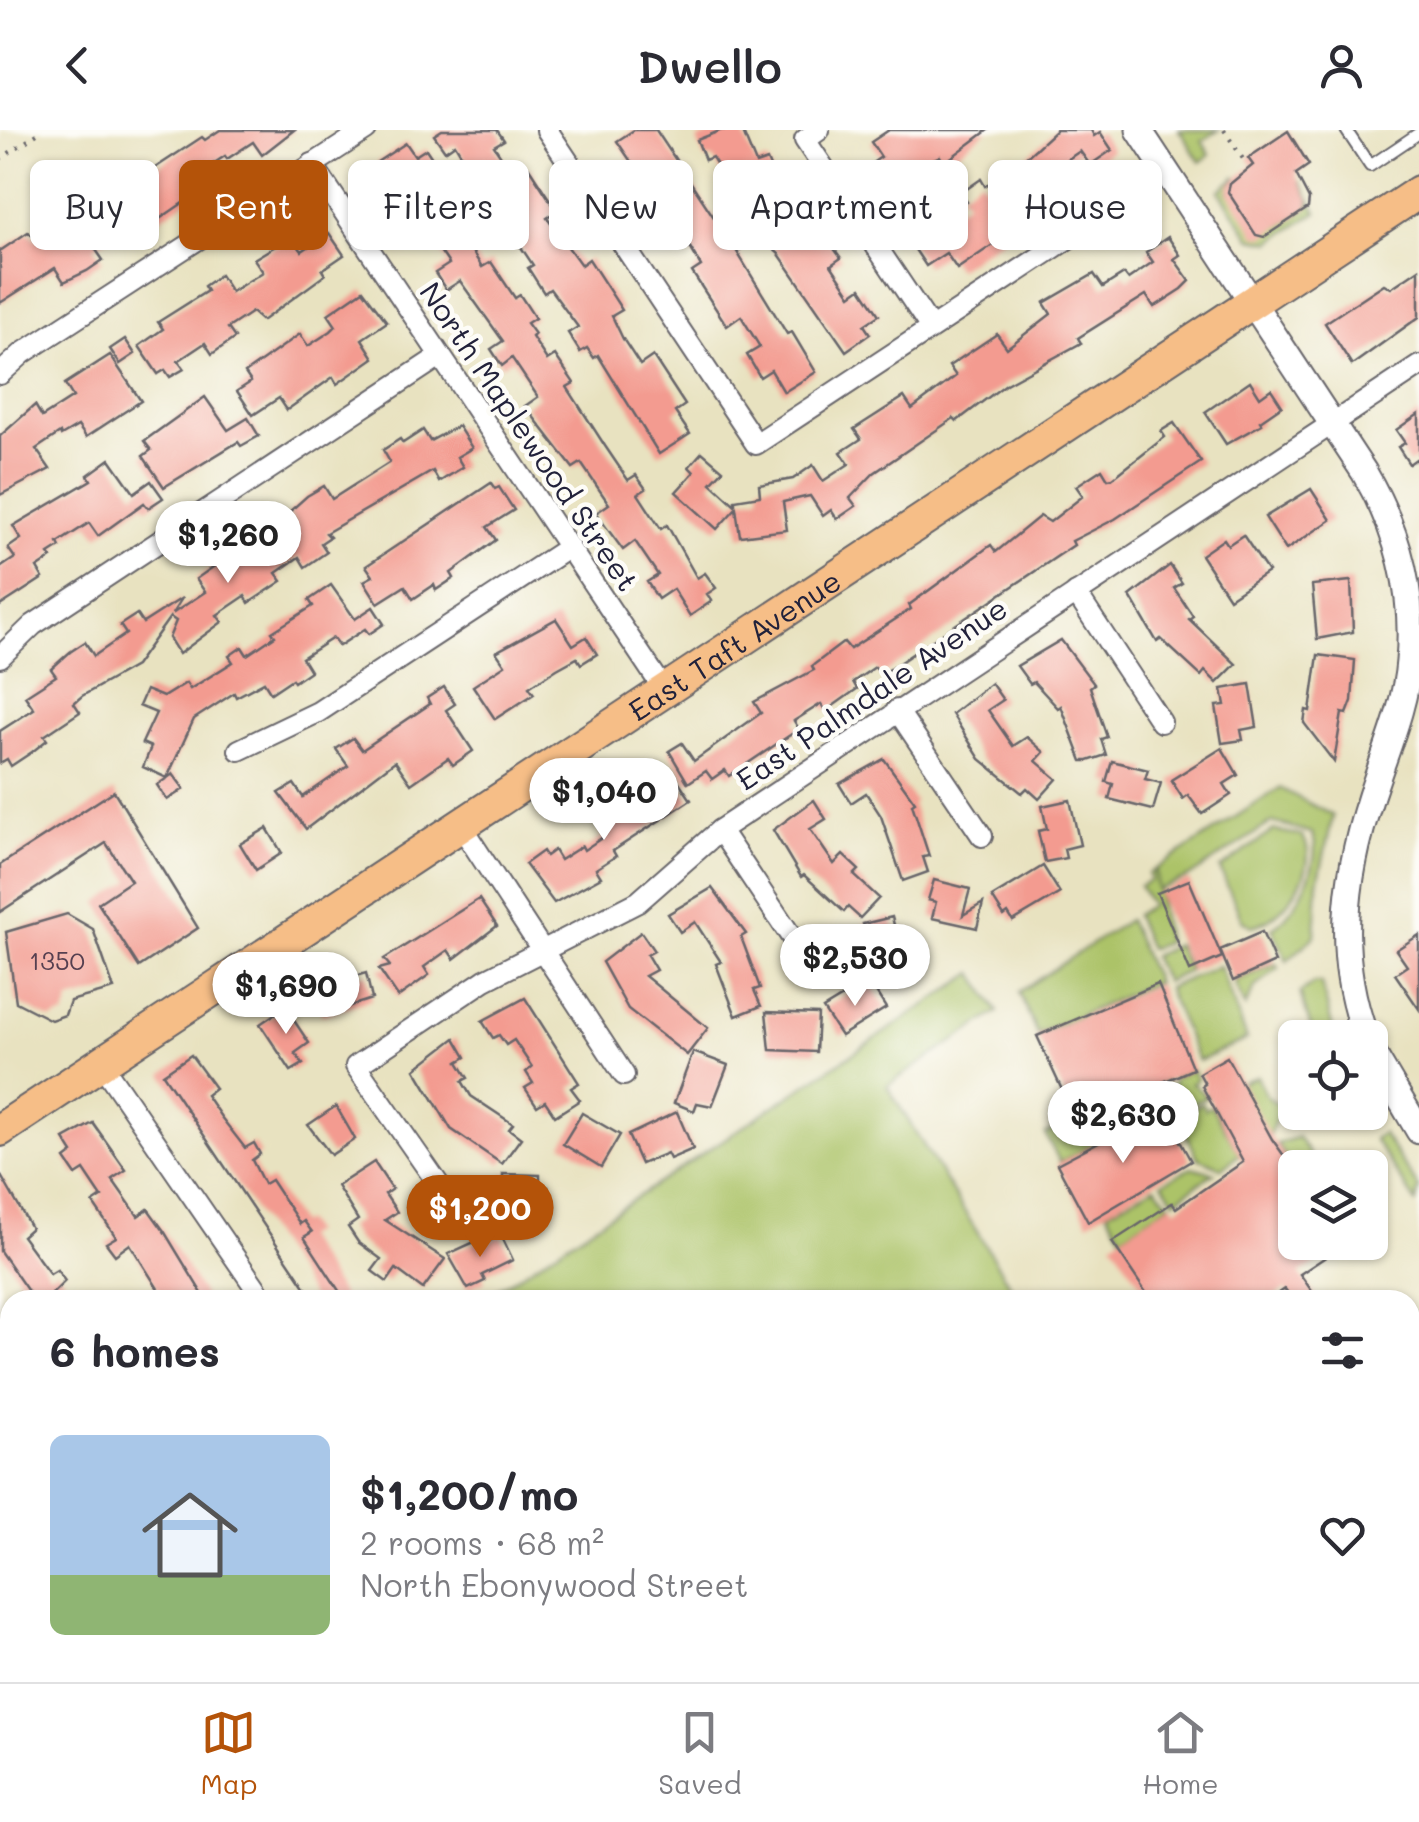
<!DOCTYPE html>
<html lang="en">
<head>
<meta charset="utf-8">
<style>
	:root { --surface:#fff; --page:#f7f7f7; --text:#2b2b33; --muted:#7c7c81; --line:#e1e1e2; --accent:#b45309 }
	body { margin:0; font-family:Mali,sans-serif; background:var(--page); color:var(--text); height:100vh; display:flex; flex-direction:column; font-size:38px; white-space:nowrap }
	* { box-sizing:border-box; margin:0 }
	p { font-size:32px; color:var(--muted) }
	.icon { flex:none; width:55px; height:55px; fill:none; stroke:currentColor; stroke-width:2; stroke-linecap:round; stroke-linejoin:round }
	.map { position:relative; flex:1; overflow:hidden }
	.side { position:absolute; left:0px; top:1160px; width:1420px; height:392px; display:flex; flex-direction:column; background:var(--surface); border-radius:30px 30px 0 0; box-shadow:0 2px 8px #0004 }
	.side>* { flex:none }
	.guide { position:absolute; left:30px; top:30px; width:1360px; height:90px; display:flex; gap:20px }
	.buttons { position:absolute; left:1278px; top:890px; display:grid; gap:20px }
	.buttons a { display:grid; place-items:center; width:110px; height:110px; border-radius:15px; background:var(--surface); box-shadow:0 2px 8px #0004; font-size:50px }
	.price { position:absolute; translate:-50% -85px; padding:0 22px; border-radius:35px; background:#fff; color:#222; font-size:32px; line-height:65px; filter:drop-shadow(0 2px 5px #0008) }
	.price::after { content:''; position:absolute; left:50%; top:60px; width:30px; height:22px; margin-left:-15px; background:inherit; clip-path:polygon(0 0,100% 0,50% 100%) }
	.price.selected { background:var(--accent); color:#fff }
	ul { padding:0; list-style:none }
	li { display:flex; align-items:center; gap:30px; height:250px; padding:0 50px }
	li+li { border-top:2px solid var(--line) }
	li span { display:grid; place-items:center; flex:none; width:280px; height:200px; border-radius:15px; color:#555 }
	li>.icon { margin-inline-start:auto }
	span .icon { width:120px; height:120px; fill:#fffc; stroke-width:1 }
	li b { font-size:42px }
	h2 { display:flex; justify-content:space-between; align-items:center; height:120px; padding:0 50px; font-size:42px }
	.chip { padding:0 35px; border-radius:15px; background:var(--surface); box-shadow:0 2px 8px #0004; font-size:35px; line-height:90px }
	.chip.selected { background:var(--accent); color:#fff }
	header { display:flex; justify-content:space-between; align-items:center; height:130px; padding:0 50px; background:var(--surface); font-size:45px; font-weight:600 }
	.tab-bar { display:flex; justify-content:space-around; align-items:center; height:140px; border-top:2px solid var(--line); background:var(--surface); font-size:28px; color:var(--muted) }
	.tab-bar a { display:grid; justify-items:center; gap:5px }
	.tab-bar .selected { color:var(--accent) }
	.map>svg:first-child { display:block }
</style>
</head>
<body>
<header><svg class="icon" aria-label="back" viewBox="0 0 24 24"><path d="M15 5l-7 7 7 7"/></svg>Dwello<svg class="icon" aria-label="person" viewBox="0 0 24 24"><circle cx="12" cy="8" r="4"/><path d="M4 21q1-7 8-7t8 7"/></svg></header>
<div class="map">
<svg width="1419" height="1552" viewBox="0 0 1419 1552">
	<rect width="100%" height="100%" fill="#fdfcf7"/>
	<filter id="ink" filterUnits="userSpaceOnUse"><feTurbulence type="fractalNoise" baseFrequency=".01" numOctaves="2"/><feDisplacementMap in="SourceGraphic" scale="20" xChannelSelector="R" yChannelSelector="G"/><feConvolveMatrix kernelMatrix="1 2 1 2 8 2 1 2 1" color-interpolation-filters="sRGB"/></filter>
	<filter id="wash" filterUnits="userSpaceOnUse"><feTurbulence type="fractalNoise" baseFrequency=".0048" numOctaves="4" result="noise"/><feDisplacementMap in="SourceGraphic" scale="40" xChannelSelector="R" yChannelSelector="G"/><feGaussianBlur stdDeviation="2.25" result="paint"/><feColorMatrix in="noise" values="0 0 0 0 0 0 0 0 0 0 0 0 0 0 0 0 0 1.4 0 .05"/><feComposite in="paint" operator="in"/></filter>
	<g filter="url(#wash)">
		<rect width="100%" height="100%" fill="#e8e2c0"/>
		<g fill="#acc368" stroke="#677252" stroke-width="2.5">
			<polygon points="1179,0 1219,0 1202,11 1210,25 1200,32"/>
			<polygon points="1236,46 1228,62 1274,95 1280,96 1308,78 1309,69 1299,61 1301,53 1317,82 1271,112 1251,108 1219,61"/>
			<path d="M 1280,658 L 1333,686 L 1318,752 L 1315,806 L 1287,831 L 1272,798 C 1296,785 1324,729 1312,703 L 1272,692 L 1189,747 L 1157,760 L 1156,739 Z"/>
			<path d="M 1274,700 L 1302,706 C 1323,733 1284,792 1251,796 L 1242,790 L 1220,739 Z"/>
			<polygon points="1154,740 1166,813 1149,819 1135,785 1151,775 1139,756 1151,750 1148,744"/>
			<polygon points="1128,790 1156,852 1037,904 1019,862"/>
			<polygon points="1176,815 1189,841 1165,852 1152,826"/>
			<polygon points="1276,834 1278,838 1255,857 1245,877 1234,852"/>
			<polygon points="1219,836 1247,909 1198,931 1167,858"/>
			<polygon points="974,843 998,882 887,956 1019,1170 482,1170"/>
			<polygon points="1314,853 1321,853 1335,907 1314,907 1300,863"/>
			<polygon points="1192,940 1197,949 1192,953 1207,967 1173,981 1169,973 1174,948"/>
			<polygon points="1257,946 1266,966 1281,977 1268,1008 1241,953"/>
			<polygon points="1167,950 1162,980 1133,996 1119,971"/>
			<polygon points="1202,973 1205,979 1211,976 1240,1024 1222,1038 1198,1028 1178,987"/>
			<polygon points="1111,975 1124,998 1060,1032 1045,1004"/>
			<polygon points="1382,1003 1419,1058 1416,1073 1374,1009"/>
			<polygon points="1298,1007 1318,1037 1295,1041 1277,1014"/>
			<polygon points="1192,1037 1214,1043 1175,1070 1162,1053"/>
			<polygon points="1155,1056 1170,1074 1122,1106 1107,1082"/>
			<polygon points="639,1543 863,1543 849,1552 654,1552 649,1544 643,1549"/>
		</g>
		<g id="blocks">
			<g fill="#f39b90">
				<polygon points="220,0 294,0 262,25 253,12 227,29 225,26 187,51 196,64 158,90 150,78 94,117 103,130 87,141 64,152 55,138 0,173 0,121 28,102 36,109 47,104 126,46 132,53 202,7 205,10"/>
				<polygon points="442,0 497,0 504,10 494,16 515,47 529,38 557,81 547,88 581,135 589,129 622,180 612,186 623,209 640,235 653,226 685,275 675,282 690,304 659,324 598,225 594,228 587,218 580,222 568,203 578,197 550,159 544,163 528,138 533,135 503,90 509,86 492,60 485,64 455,14 445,21 434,5"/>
				<polygon points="634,0 656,0 727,107 764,81 754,55 729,65 719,38 712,27 705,30 697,10 722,0 742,0 756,34 767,30 777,54 769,57 792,92 807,82 841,128 831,135 851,165 861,158 879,185 864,195 870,204 846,221 779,124 760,107 737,122 787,204 792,202 816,242 784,262 771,240 760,247 747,225 760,217 741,186 727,196 692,142 701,136 670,83 657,91 622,39 632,33 617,11"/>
				<polygon points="889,0 988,0 944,33 940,26 927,32 878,65 862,40 881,27 871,12"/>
				<polygon points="1056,0 1091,0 1094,6 1100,2 1112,20 1090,35 1080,21 1055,38 1063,50 1042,65 1048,74 1027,88 1022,81 996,98 1003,108 957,139 946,123 926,136 910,112 916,108 910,99 933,83 938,91 967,72 961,63 981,49 985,56 1020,33"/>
				<polygon points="1288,1 1309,35 1296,44 1309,69 1308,78 1264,107 1256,105 1228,62 1230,54 1253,35 1248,28"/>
				<polygon points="406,13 415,26 426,19 438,37 427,44 445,71 450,68 470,97 462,103 466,112 482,137 491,132 515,168 520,165 535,188 527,193 535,204 532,207 547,230 555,225 574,253 567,257 605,316 628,350 636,345 646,359 638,364 661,399 667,395 697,448 705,443 716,458 707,464 712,471 690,486 673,459 658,469 647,452 658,445 635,411 623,420 606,397 596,383 609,374 581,333 573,338 525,276 538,267 512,228 502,236 491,219 503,211 460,151 446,160 435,143 449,134 423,96 409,105 399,90 403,88 388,64 395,60 377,32"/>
				<polygon points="329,103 344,125 322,140 325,145 262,191 252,182 228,198 235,208 212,224 205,213 178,231 184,239 170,247 165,240 158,244 139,216 163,199 158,192 207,161 204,156 220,145 231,162 263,142 254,129 272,118 292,108 302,121"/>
				<polygon points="1168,107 1180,125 1174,129 1190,151 1182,159 1154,177 1146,165 1078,208 1081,213 1006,254 957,291 954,288 874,343 850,368 856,376 837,389 831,380 823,386 810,366 783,372 787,400 740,406 736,378 717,399 676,362 694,342 689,337 702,322 723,340 711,353 735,375 735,370 760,366 759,355 793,349 813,335 823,351 849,334 841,322 861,309 854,299 904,267 912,279 956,246 949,236 997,204 1007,218 1051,184 1044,173 1094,144 1103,157 1124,144 1128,149 1153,132 1146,122"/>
				<polygon points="1419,139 1419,187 1352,235 1325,193 1384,154 1391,158"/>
				<polygon points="363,160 387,192 362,209 374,228 337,254 333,247 287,280 279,268 253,285 237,261 251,252 245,243 300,204 308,216 331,201 336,196 328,184"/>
				<polygon points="125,209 135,224 120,234 110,219"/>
				<polygon points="110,225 141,271 86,307 78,296 61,306 60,303 36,319 50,339 0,365 0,306 35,275 42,287 73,267 65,254"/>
				<polygon points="1250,251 1260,267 1271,259 1282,276 1260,291 1262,294 1226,314 1205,282"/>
				<polygon points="205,267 228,300 248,288 259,306 241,316 238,312 164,357 143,326 151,320 144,311"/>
				<polygon points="1419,284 1419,334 1416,329 1409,334 1398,317 1405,313 1396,300"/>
				<polygon points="1174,293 1201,332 1115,389 1072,411 1074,415 881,545 875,537 853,552 857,559 826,581 821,574 794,591 799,599 729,646 725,640 712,649 706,641 688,653 669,621 682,613 694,631 761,583 754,572 814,540 812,536 844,512 850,519 911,479 909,475 991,415 996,422 1040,386 1050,392 1083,366 1076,356 1102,339 1108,349 1113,348 1165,307 1161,301"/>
				<polygon points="458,296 472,318 457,327 463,337 439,352 433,341 326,403 330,407 321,413 327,422 305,437 299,427 276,443 282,451 249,473 245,466 217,485 222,492 179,524 169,508 176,491 170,487 135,536 82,566 74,573 80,582 44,606 47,610 32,622 11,636 7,629 0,633 0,601 34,579 25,566 56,546 51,539 70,522 85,512 94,526 126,504 120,495 137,484 143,493 182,468 172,484 205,462 196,449 216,435 211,428 229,417 234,425 260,408 266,417 297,396 288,383 307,366 324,356 332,369 390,332 383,320 400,309 403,313 423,300 430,311"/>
				<polygon points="110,329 134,363 151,351 163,368 148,378 144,373 98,406 89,393 58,413 60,417 49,424 52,428 37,438 43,448 0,476 0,438 15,428 8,418 21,409 13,396 91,350 88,345"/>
				<polygon points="491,353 495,359 499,357 514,380 487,397 496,410 451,443 454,448 436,460 434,455 413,469 405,456 378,473 364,451 373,446 366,436"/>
				<polygon points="1311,359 1331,390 1286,420 1265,387"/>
				<polygon points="1243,405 1268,442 1229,468 1201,425 1224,409 1228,415"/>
				<polygon points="1170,435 1182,453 1174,458 1193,486 1189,489 1236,534 1217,553 1205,541 1201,546 1161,509 1157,512 1130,466"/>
				<polygon points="1351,451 1353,502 1317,509 1312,455"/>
				<polygon points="331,455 355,489 373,477 384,494 369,504 365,499 339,516 333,508 302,528 310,541 294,552 292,549 271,563 264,552 236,567 234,563 194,589 167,648 143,637 151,617 142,613 156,583 139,576 146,560 163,567 186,553 190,559 233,532 229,526 242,517 247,525 275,506 272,502 313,476 309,470"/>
				<polygon points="556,489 573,515 586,507 597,524 581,534 577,528 557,539 529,557 534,564 495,589 473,556 505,535 496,522"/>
				<polygon points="1061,510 1094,554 1090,557 1107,607 1101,609 1106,625 1088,631 1082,631 1061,576 1058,578 1034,552 1030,554 1017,536"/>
				<polygon points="1318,525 1355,530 1352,571 1347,584 1342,583 1334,632 1304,593 1306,580 1310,581"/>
				<polygon points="991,553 1003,570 988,580 1013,616 1027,607 1044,622 1036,631 1057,649 1039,669 1027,658 1022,663 980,629 952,584"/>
				<polygon points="1250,554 1257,597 1241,600 1243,610 1222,613 1216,576 1225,575 1222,559"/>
				<polygon points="444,557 455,574 446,580 473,621 453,635 448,628 411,654 395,631 306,699 279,663 294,654 303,667 348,636 336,619 353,608 362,620 430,574 427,568"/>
				<polygon points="1222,618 1238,645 1224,654 1231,665 1202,684 1188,665 1183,669 1171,650"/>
				<polygon points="884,629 915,672 912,674 929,726 923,727 928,742 903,751 881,686 866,663 851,673 839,654"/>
				<polygon points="1112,631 1148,640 1145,649 1161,653 1153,680 1109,669 1113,654 1106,652"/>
				<polygon points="173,644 184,659 167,670 157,655"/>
				<polygon points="677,649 691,670 613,721 616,726 596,739 601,747 554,773 525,734 543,721 546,726 554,720 560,730 582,716 584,720 603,707 599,685 622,681"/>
				<polygon points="114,661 198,798 139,837 98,773 131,751 106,713 0,782 0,735"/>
				<polygon points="814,670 826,689 810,699 834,734 843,725 859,740 854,745 879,768 860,788 848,777 844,782 804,745 801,747 773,700"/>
				<polygon points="1070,670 1080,715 1064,719 1066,728 1045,732 1038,701 1047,699 1042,676"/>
				<polygon points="267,698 282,723 256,740 240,714"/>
				<polygon points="1043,736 1060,763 1013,791 1008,783 1004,786 992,767"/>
				<polygon points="934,750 970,759 963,785 983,773 977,798 932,788 936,772 928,770"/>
				<polygon points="1189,750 1222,827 1190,841 1157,763"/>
				<polygon points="712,758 746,804 741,807 760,858 754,860 761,876 736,886 716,834 721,832 695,792 680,802 668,784"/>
				<polygon points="479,769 497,796 454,829 448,820 424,837 429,845 398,867 379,839 390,836 384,829"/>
				<polygon points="67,784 93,799 114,859 70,871 65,885 51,890 16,872 6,802"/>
				<polygon points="892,787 903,831 886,835 888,844 868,849 860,812 867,810 863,794"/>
				<polygon points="641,802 654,821 647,825 656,840 645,846 708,898 687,925 628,879 602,832"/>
				<polygon points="1262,802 1275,832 1233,851 1220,820"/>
				<polygon points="1419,805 1419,879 1395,844 1407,836 1396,820"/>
				<polygon points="366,843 372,869 322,885 313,858"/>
				<polygon points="869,851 886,878 841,906 823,879"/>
				<polygon points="1158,854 1193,939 1076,990 1037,906"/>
				<polygon points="525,868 579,953 571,958 580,970 555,986 545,971 537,976 525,958 533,953 526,942 532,937 514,910 506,915 499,905 493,908 482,891"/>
				<polygon points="285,877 309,913 295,923 303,934 291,941 260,894"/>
				<polygon points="766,882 818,884 816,922 770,920"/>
				<polygon points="455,908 466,927 458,932 468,948 462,951 471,966 513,994 509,999 521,1008 502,1034 451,999 415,939"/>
				<polygon points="693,922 728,935 712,976 697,973 694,981 674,973"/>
				<polygon points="191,925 215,958 206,965 221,987 245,1018 254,1013 260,1024 252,1030 264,1054 271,1050 300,1094 304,1091 312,1102 304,1107 345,1170 314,1170 163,944"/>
				<polygon points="1227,927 1272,1009 1295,1041 1295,1112 1348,1112 1300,1144 1318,1170 1293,1170 1285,1159 1269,1170 1151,1170 1112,1112 1172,1073 1176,1078 1243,1032 1202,956 1205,954 1199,943"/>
				<polygon points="336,976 355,1009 331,1025 308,995"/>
				<polygon points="677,982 693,1019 670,1029 667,1023 641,1034 628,1005"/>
				<polygon points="582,983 620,1005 601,1037 563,1014"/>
				<polygon points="1166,986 1191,1031 1088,1092 1057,1034 1127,997 1131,1005"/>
				<polygon points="93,993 126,1040 112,1049 138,1086 148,1079 164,1101 206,1170 165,1170 130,1114 115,1125 106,1113 116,1107 93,1073 102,1067 84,1040 76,1045 65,1029 73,1023 64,1009"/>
				<polygon points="374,1032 392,1059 385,1064 397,1082 385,1090 445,1129 423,1159 396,1139 387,1152 372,1141 381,1129 358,1112 348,1097 358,1090 337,1056"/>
				<polygon points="0,1044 31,1098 22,1106 50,1144 57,1140 65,1151 46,1170 34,1170 0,1121"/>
				<polygon points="503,1044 540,1045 540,1057 548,1057 547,1085 538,1085 537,1100 509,1100 510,1076 502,1076"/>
				<polygon points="501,1105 513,1130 482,1145 485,1151 468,1159 448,1124 483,1108 485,1113"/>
			</g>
		</g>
	</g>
	<g filter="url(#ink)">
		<use href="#blocks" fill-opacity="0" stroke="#67656a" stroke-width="2.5"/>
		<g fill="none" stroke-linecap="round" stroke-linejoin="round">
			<defs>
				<polyline id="service" points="1346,0 1370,36 1419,3"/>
				<g id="minor">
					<polyline points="547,0 756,314 1096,90"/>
					<polyline points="819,0 805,10 931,198"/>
					<polyline points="312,34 665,561"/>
					<polyline points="0,244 23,223 366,0"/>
					<polyline points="1076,463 1161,592"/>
					<polyline points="0,527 33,495 440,226"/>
					<polyline points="897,580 982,706"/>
					<polyline points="239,620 318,582 569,417"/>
					<polyline points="461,696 624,945"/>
					<polyline points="720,700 805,827"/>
					<polyline points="101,933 264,1170"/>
					<polyline points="448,1068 356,936 485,850 638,772 720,700 1419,236"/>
					<polyline points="0,1205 10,1226"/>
					<polyline points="1410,1383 1419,1397"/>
					<polyline points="0,1534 10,1531"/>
					<polyline points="240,1542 247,1552"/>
					<polyline points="500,1542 507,1552"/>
					<polyline points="1263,1542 1269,1552"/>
					<polyline points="1402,1552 1419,1540"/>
				</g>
				<g id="tertiary">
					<path d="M 1139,0 L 1364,342 C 1398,400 1415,462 1409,531 C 1406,571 1390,610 1377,648 C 1347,734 1332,819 1366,908"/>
					<polyline points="1370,918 1419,1001"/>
				</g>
				<g id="primary">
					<path id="s1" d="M 0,1000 L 1419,62"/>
				</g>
			</defs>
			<use href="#service" stroke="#67656a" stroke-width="14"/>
			<use href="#minor" stroke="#67656a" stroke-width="24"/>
			<use href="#tertiary" stroke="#67656a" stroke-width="29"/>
			<use href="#primary" stroke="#67656a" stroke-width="36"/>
			<g stroke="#67656a" stroke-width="4" stroke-dasharray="2.5 8" stroke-linecap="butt">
				<polyline points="1224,0 1245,32"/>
				<polyline points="0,29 43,0"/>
			</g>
			<use href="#service" stroke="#fff" stroke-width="10"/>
			<use href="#minor" stroke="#fff" stroke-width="20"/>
			<use href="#tertiary" stroke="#fff" stroke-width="25"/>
			<use href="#primary" stroke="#f6be87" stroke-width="32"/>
		</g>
	</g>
	<g text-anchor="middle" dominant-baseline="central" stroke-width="9" stroke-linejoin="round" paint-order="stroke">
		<g font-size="25" fill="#564050">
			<text x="57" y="830">1350</text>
		</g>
		<g font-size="30" fill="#22223b" stroke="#fdfcf7">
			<text transform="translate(530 306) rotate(56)">North Maplewood Street</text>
			<text stroke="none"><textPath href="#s1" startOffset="880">East Taft Avenue</textPath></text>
			<text transform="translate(871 563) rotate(-34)">East Palmdale Avenue</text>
		</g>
	</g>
</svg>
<div class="buttons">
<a><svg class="icon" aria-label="locate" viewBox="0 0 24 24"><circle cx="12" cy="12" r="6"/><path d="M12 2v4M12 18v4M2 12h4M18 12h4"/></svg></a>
<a><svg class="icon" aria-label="layers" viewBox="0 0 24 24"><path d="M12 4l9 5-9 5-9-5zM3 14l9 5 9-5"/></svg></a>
</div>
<b class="price" style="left:228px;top:456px">$1,260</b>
<b class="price" style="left:604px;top:713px">$1,040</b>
<b class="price" style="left:855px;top:879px">$2,530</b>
<b class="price" style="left:286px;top:907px">$1,690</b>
<b class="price" style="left:1123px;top:1036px">$2,630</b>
<b class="price selected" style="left:480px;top:1130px">$1,200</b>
<div class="guide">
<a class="chip">Buy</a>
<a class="chip selected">Rent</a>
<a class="chip">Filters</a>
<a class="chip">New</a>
<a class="chip">Apartment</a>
<a class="chip">House</a>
</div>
<section class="side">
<h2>6 homes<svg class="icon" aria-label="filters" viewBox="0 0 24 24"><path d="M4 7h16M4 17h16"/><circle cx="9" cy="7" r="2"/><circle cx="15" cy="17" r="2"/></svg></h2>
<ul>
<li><span style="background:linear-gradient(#a9c7e8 70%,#8fb573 0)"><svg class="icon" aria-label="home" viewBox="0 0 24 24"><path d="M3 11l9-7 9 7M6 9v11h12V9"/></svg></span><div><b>$1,200/mo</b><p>2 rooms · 68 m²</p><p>North Ebonywood Street</p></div><svg class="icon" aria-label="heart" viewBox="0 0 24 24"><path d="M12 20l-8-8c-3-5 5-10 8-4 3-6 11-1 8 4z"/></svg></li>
</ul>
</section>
</div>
<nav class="tab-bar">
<a class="selected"><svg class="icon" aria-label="map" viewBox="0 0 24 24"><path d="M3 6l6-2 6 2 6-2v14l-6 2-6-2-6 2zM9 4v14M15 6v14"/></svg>Map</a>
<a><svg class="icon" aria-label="saved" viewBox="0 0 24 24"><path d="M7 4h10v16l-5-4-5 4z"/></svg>Saved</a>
<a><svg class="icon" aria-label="home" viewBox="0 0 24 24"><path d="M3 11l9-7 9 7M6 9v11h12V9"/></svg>Home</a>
</nav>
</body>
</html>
